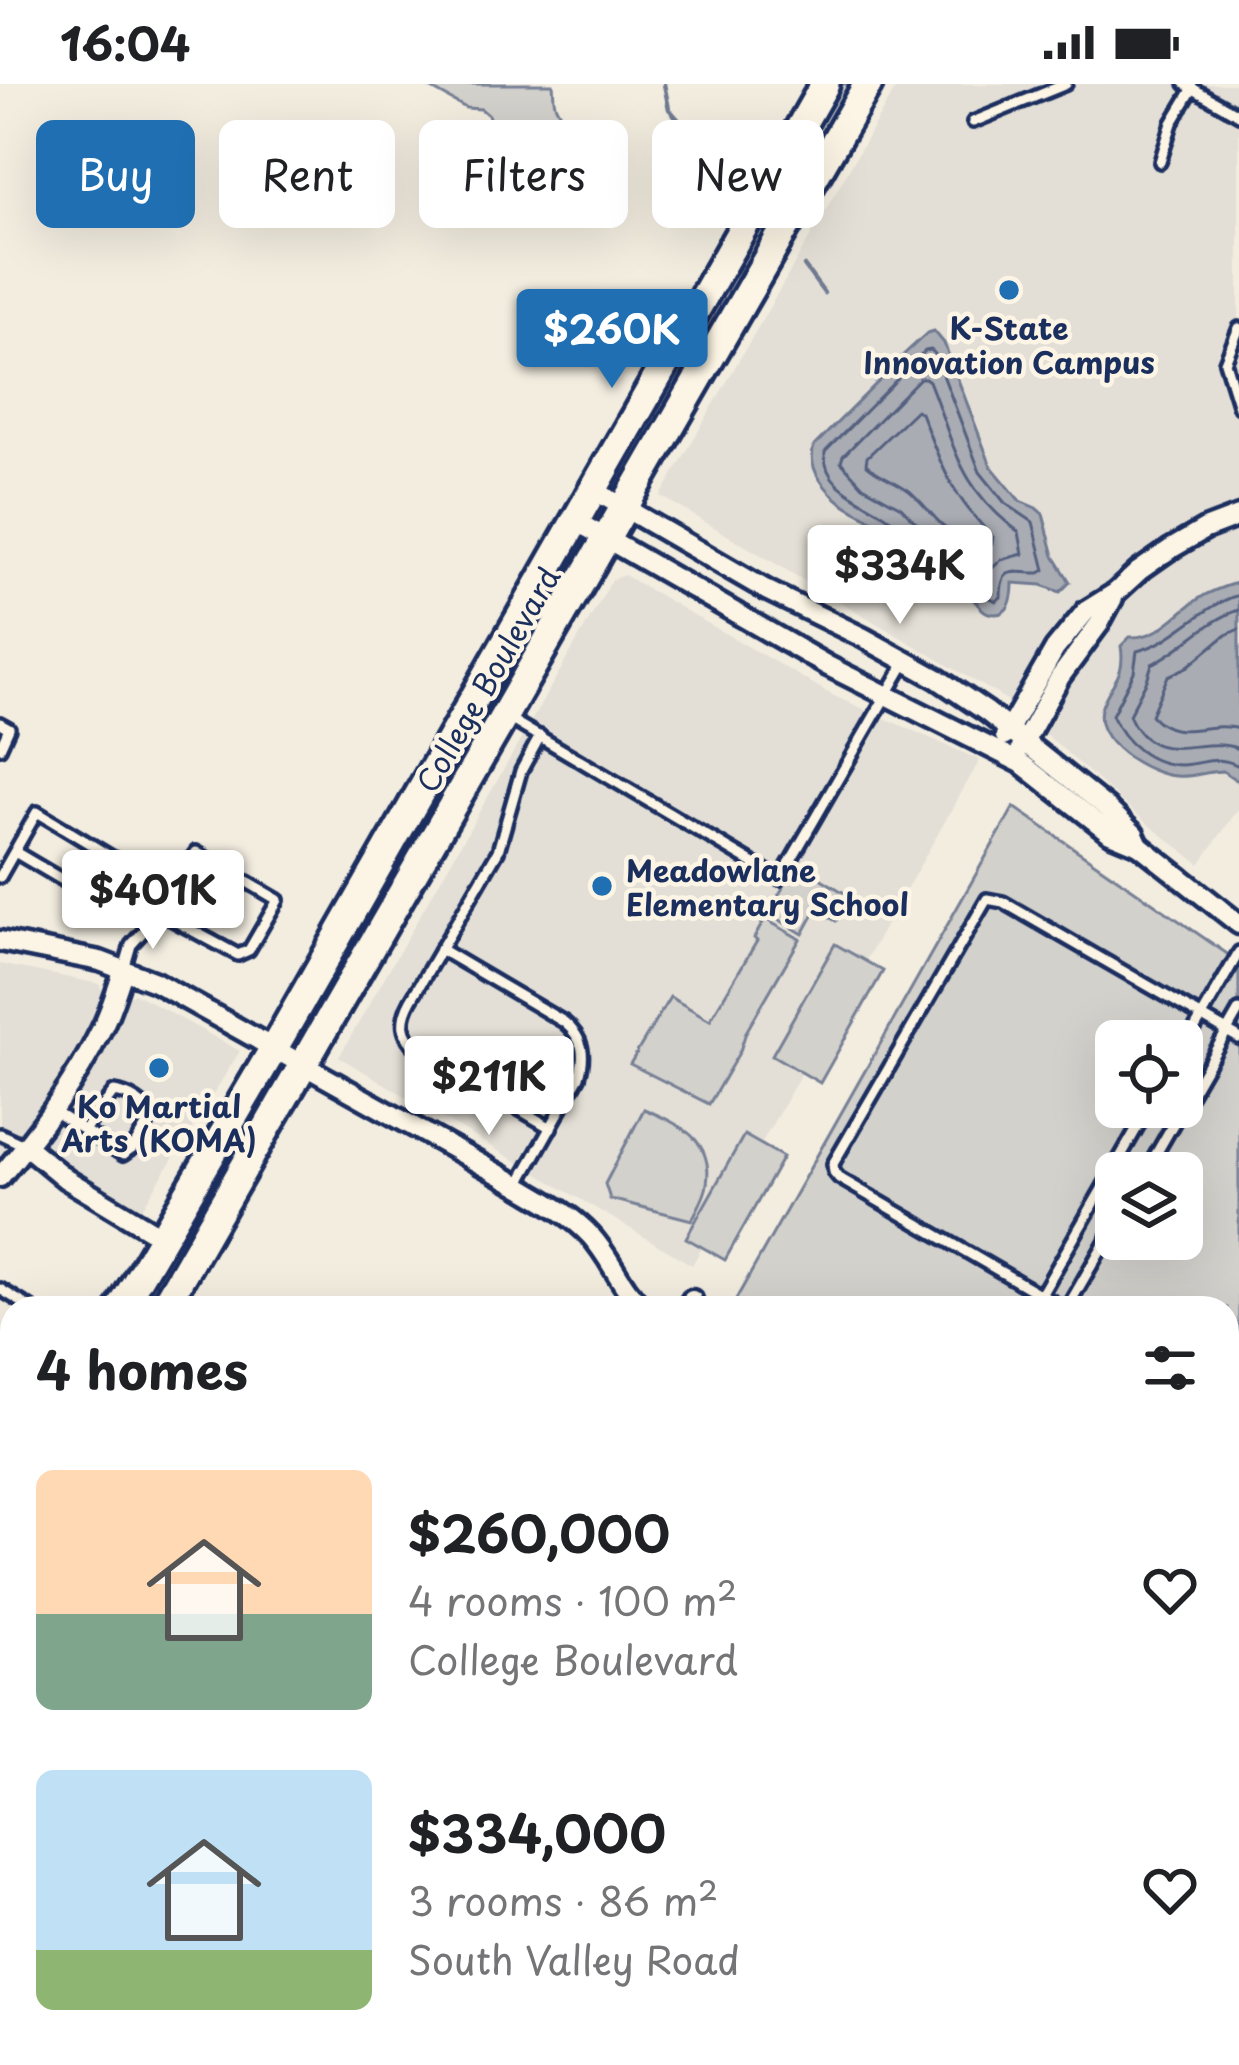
<!DOCTYPE html>
<html lang="en">
<head>
<meta charset="utf-8">
<style>
	:root { --surface:#fff; --page:#f2f2f2; --text:#202124; --muted:#757577; --accent:#1f6fb2 }
	body { margin:0; font-family:"Playpen Sans",sans-serif; background:var(--page); color:var(--text); height:100vh; display:flex; flex-direction:column; font-size:45px; white-space:nowrap }
	* { box-sizing:border-box; margin:0 }
	p { font-size:39px; color:var(--muted) }
	.icon { flex:none; width:66px; height:66px; fill:none; stroke:currentColor; stroke-width:2; stroke-linecap:round; stroke-linejoin:round }
	.map { position:relative; flex:1; overflow:hidden }
	.sheet { position:absolute; left:0px; top:1212px; width:1239px; height:771px; display:flex; flex-direction:column; background:var(--surface); border-radius:36px 36px 0 0; box-shadow:0 12px 48px #0002 }
	.sheet>* { flex:none }
	.top-card { position:absolute; left:36px; top:36px; width:1167px; height:108px; display:flex; gap:24px }
	.controls { position:absolute; left:1095px; top:936px; display:grid; gap:24px }
	.controls a { display:grid; place-items:center; width:108px; height:108px; border-radius:18px; background:var(--surface); box-shadow:0 12px 48px #0002; font-size:60px }
	.price { position:absolute; translate:-50% -102px; padding:0 27px; border-radius:12px; background:#fff; color:#222; font-size:39px; line-height:78px; filter:drop-shadow(0 3px 6px #0008) }
	.price::after { content:''; position:absolute; left:50%; top:72px; width:36px; height:27px; margin-left:-18px; background:inherit; clip-path:polygon(0 0,100% 0,50% 100%) }
	.price.selected { background:var(--accent); color:#fff }
	ul { padding:0; list-style:none }
	li { display:flex; align-items:center; gap:36px; height:300px; padding:0 36px }
	li span { display:grid; place-items:center; flex:none; width:336px; height:240px; border-radius:18px; color:#555 }
	li>.icon { margin-inline-start:auto }
	span .icon { width:144px; height:144px; fill:#fffc; stroke-width:1 }
	li b { font-size:51px }
	h2 { display:flex; justify-content:space-between; align-items:center; height:144px; padding:0 36px; font-size:51px }
	.tag { padding:0 42px; border-radius:18px; background:var(--surface); box-shadow:0 12px 48px #0002; font-size:42px; line-height:108px }
	.tag.selected { background:var(--accent); color:#fff }
	.status { display:flex; justify-content:space-between; align-items:center; height:84px; padding:0 60px; background:var(--surface); direction:ltr }
	.status svg { height:33px; fill:currentColor }
	.map>svg:first-child { display:block }
</style>
</head>
<body>
<div class="status"><b>16:04</b><svg viewBox="0 0 49 12"><path d="M0 12V9h3v3zM5 12V6h3v6zM10 12V3h3v9zM15 12V0h3v12zM26 1h20v11H26zM47 4h2v5h-2z"/></svg></div>
<div class="map">
<svg width="1239" height="1981" viewBox="0 0 1239 1981">
	<rect width="100%" height="100%" fill="#f3ede0"/>
	<filter id="ink" filterUnits="userSpaceOnUse"><feTurbulence type="fractalNoise" baseFrequency=".00833" numOctaves="2"/><feDisplacementMap in="SourceGraphic" scale="24" xChannelSelector="R" yChannelSelector="G"/><feConvolveMatrix kernelMatrix="1 2 1 2 8 2 1 2 1" color-interpolation-filters="sRGB"/></filter>
	<g filter="url(#ink)">
		<g fill="#e3dfd6">
			<polygon points="898,0 1239,0 1239,724 1200,780 1145,738 1007,616 661,412"/>
			<polygon points="624,491 834,612 980,676 692,1181 339,973 612,496"/>
			<polygon points="0,880 100,900 102,907 98,924 86,952 39,1028 0,1077"/>
			<polygon points="134,909 240,967 141,1126 129,1121 68,1082 49,1067 45,1058 107,954 124,915"/>
			<polygon points="2,1558 12,1563 12,1971 599,1971 593,1981 0,1981"/>
		</g>
		<g fill="#d3d1cc" stroke="#778095" stroke-width="3" fill-rule="evenodd">
			<path d="M 423,0 L 553,0 C 554,7 553,14 555,20 C 564,45 597,59 599,84 L 594,87 L 576,74 L 533,52 L 517,59 L 506,54 L 493,43 L 488,31 L 481,25 L 466,24 Z"/>
			<polygon points="837,0 858,0 736,202 745,162"/>
			<path d="M 1014,723 L 1239,878 L 1239,1981 L 969,1981 L 952,1971 L 1227,1971 L 1227,1224 L 731,1224 ZM 1116,957 L 1182,957 L 1182,1023 L 1116,1023 ZM 1116,1089 L 1182,1089 L 1182,1155 L 1116,1155 Z"/>
			<polygon points="797,780 851,813 836,837 816,826 803,850 768,829"/>
			<polygon points="765,835 800,855 746,948 740,967 709,1020 630,980 670,913 710,936 757,857 754,854"/>
			<polygon points="835,860 883,887 820,999 772,971"/>
			<path d="M 644,1025 C 679,1040 714,1055 707,1100 C 706,1112 697,1125 692,1136 L 610,1115 L 605,1100 Z"/>
			<polygon points="744,1051 783,1073 725,1176 686,1154"/>
		</g>
		<g fill="#a9acb3" stroke="#707a91" stroke-width="3">
			<path d="M 934,247 L 944,259 L 991,382 L 1020,417 L 1036,424 L 1043,430 L 1054,472 L 1070,498 L 1060,508 L 1042,501 L 1013,499 C 1013,513 1010,535 989,529 C 981,527 981,522 975,517 C 961,505 941,500 926,488 C 908,475 898,455 880,442 C 856,424 841,425 821,397 C 813,385 810,375 814,362 L 881,295 L 884,289 L 927,249 Z"/>
			<path d="M 1239,498 L 1239,698 L 1223,687 C 1207,687 1191,694 1176,692 C 1148,691 1089,656 1102,622 C 1111,597 1126,593 1121,562 L 1130,553 C 1161,554 1176,529 1200,514 C 1212,506 1226,502 1239,498 Z"/>
		</g>
		<g fill="none" stroke-linecap="round" stroke-linejoin="round">
			<g stroke="#546180" stroke-width="3">
				<path d="M 925,267 L 931,266 L 935,270 L 980,388 L 1005,419 L 1033,438 L 1045,486 L 1040,489 C 1015,490 1001,479 1001,513 L 996,517 C 975,506 937,483 919,466 C 909,457 903,446 894,438 C 871,417 822,407 825,368 Z"/>
				<path d="M 920,294 L 925,294 L 929,297 C 956,364 958,403 1019,448 L 1023,470 L 1001,476 L 986,490 L 943,467 L 901,423 L 863,402 L 841,378 L 843,372 Z"/>
				<path d="M 916,326 L 921,329 C 942,383 951,411 993,453 L 992,459 C 963,481 930,422 908,406 C 894,396 877,391 866,380 L 867,373 Z"/>
				<path d="M 1239,511 C 1200,522 1176,558 1137,567 L 1134,588 L 1112,631 C 1123,658 1150,681 1181,681 C 1203,680 1217,670 1239,682"/>
				<path d="M 1239,526 C 1205,537 1184,565 1152,580 L 1147,596 L 1129,631 C 1154,688 1201,649 1239,665"/>
				<path d="M 1239,545 L 1226,551 L 1187,583 L 1168,592 L 1151,631 C 1177,660 1205,636 1239,645"/>
			</g>
			<g stroke="#707a91" stroke-width="4.5">
				<polyline points="664,0 669,25 730,94"/>
				<polyline points="804,182 824,209"/>
			</g>
			<defs>
				<g id="lane">
					<polyline points="1185,0 1239,31"/>
					<polyline points="973,38 1066,0"/>
					<polyline points="1160,78 1172,39 1193,4"/>
					<polyline points="1239,244 1225,278 1239,323"/>
					<polyline points="508,634 780,795 905,579"/>
					<polyline points="0,639 9,644 0,664"/>
					<path d="M 540,652 L 521,687 L 498,767 L 411,916 C 400,936 400,952 420,967 L 551,1044"/>
					<polyline points="0,793 37,728 128,783 110,813 100,818 15,768"/>
					<path d="M 440,865 L 564,938 C 583,954 586,969 579,993 L 518,1101"/>
					<polyline points="124,885 131,861 160,829 196,768 278,816 249,866 238,871 160,829"/>
					<polyline points="1182,967 1239,868"/>
					<path d="M 53,1027 L 123,1071 L 133,1064 L 151,1034 C 147,1020 129,1010 114,1008 L 84,1046"/>
					<polyline points="0,1050 26,1062"/>
					<polyline points="1145,1089 1239,926"/>
					<polyline points="0,1205 31,1224"/>
					<polyline points="1041,1211 839,1094 834,1088 833,1080 987,815 1003,818 1239,954"/>
					<polyline points="1064,1224 1041,1211 1149,1023"/>
					<polyline points="1067,1224 1116,1139"/>
					<polyline points="0,1265 12,1272"/>
					<polyline points="0,1309 12,1305"/>
					<polyline points="1227,1318 1239,1325"/>
					<polyline points="70,1981 77,1971"/>
					<path d="M 484,1981 C 499,1975 510,1969 523,1981"/>
				</g>
				<g id="street">
					<polyline points="592,405 768,507 864,554 938,595 987,628 1107,724 1134,750 1139,761"/>
					<polyline points="574,436 828,582 1021,679 1110,749 1139,761 1239,840"/>
					<polyline points="1005,652 1055,565 1086,527 1115,509 1139,487 1169,466 1205,445 1239,432"/>
					<polyline points="1021,664 1060,593 1099,540 1113,514"/>
					<path d="M 0,857 L 100,877 L 155,898 L 518,1101 C 543,1116 571,1130 591,1152 C 612,1175 619,1201 643,1224"/>
					<polyline points="26,1062 66,1095 162,1153"/>
					<path d="M 0,1093 C 38,1048 75,1000 101,946 C 111,927 117,905 124,885"/>
					<polyline points="687,1224 692,1216"/>
				</g>
				<g id="secondary">
					<polyline points="121,1224 274,964 825,0"/>
					<polyline points="163,1224 868,0"/>
					<polyline points="0,1434 12,1413"/>
					<polyline points="0,1509 12,1488"/>
					<polyline points="0,1537 12,1544"/>
					<polyline points="798,1971 815,1981"/>
				</g>
			</defs>
			<use href="#lane" stroke="#1b2f5e" stroke-width="18"/>
			<use href="#street" stroke="#1b2f5e" stroke-width="27"/>
			<use href="#secondary" stroke="#1b2f5e" stroke-width="36"/>
			<use href="#lane" stroke="#fcf5e5" stroke-width="9"/>
			<use href="#street" stroke="#fcf5e5" stroke-width="18"/>
			<use href="#secondary" stroke="#fcf5e5" stroke-width="27"/>
		</g>
	</g>
	<g fill="#1f6fb2" stroke="#fcf5e5" stroke-width="4.5">
		<circle cx="1009" cy="206" r="12"/>
		<circle cx="602" cy="802" r="12"/>
		<circle cx="159" cy="984" r="12"/>
	</g>
	<g text-anchor="middle" dominant-baseline="central" stroke-width="9" stroke-linejoin="round" paint-order="stroke">
		<g font-size="30" font-weight="bold" fill="#1b2f5e" stroke="#fcf5e5">
			<text x="1009" y="243">K-State<tspan x="1009" dy="34">Innovation Campus</tspan></text>
			<text x="626" y="785" text-anchor="start">Meadowlane<tspan x="626" dy="34">Elementary School</tspan></text>
			<text x="159" y="1021">Ko Martial<tspan x="159" dy="34">Arts (KOMA)</tspan></text>
		</g>
		<g font-size="30" fill="#1b2f5e" stroke="#fcf5e5">
			<text transform="translate(487 595) rotate(-60)">College Boulevard</text>
		</g>
	</g>
</svg>
<div class="controls">
<a><svg class="icon" aria-label="locate" viewBox="0 0 24 24"><circle cx="12" cy="12" r="6"/><path d="M12 2v4M12 18v4M2 12h4M18 12h4"/></svg></a>
<a><svg class="icon" aria-label="layers" viewBox="0 0 24 24"><path d="M12 4l9 5-9 5-9-5zM3 14l9 5 9-5"/></svg></a>
</div>
<b class="price selected" style="left:612px;top:307px">$260K</b>
<b class="price" style="left:900px;top:543px">$334K</b>
<b class="price" style="left:153px;top:868px">$401K</b>
<b class="price" style="left:489px;top:1054px">$211K</b>
<div class="top-card">
<a class="tag selected">Buy</a>
<a class="tag">Rent</a>
<a class="tag">Filters</a>
<a class="tag">New</a>
</div>
<section class="sheet">
<h2>4 homes<svg class="icon" aria-label="filters" viewBox="0 0 24 24"><path d="M4 7h16M4 17h16"/><circle cx="9" cy="7" r="2"/><circle cx="15" cy="17" r="2"/></svg></h2>
<ul>
<li><span style="background:linear-gradient(#ffd9b3 60%,#7fa58c 0)"><svg class="icon" aria-label="home" viewBox="0 0 24 24"><path d="M3 11l9-7 9 7M6 9v11h12V9"/></svg></span><div><b>$260,000</b><p>4 rooms · 100 m²</p><p>College Boulevard</p></div><svg class="icon" aria-label="heart" viewBox="0 0 24 24"><path d="M12 20l-8-8c-3-5 5-10 8-4 3-6 11-1 8 4z"/></svg></li>
<li><span style="background:linear-gradient(#bfe0f5 75%,#8fb573 0)"><svg class="icon" aria-label="home" viewBox="0 0 24 24"><path d="M3 11l9-7 9 7M6 9v11h12V9"/></svg></span><div><b>$334,000</b><p>3 rooms · 86 m²</p><p>South Valley Road</p></div><svg class="icon" aria-label="heart" viewBox="0 0 24 24"><path d="M12 20l-8-8c-3-5 5-10 8-4 3-6 11-1 8 4z"/></svg></li>
</ul>
</section>
</div>
</body>
</html>
